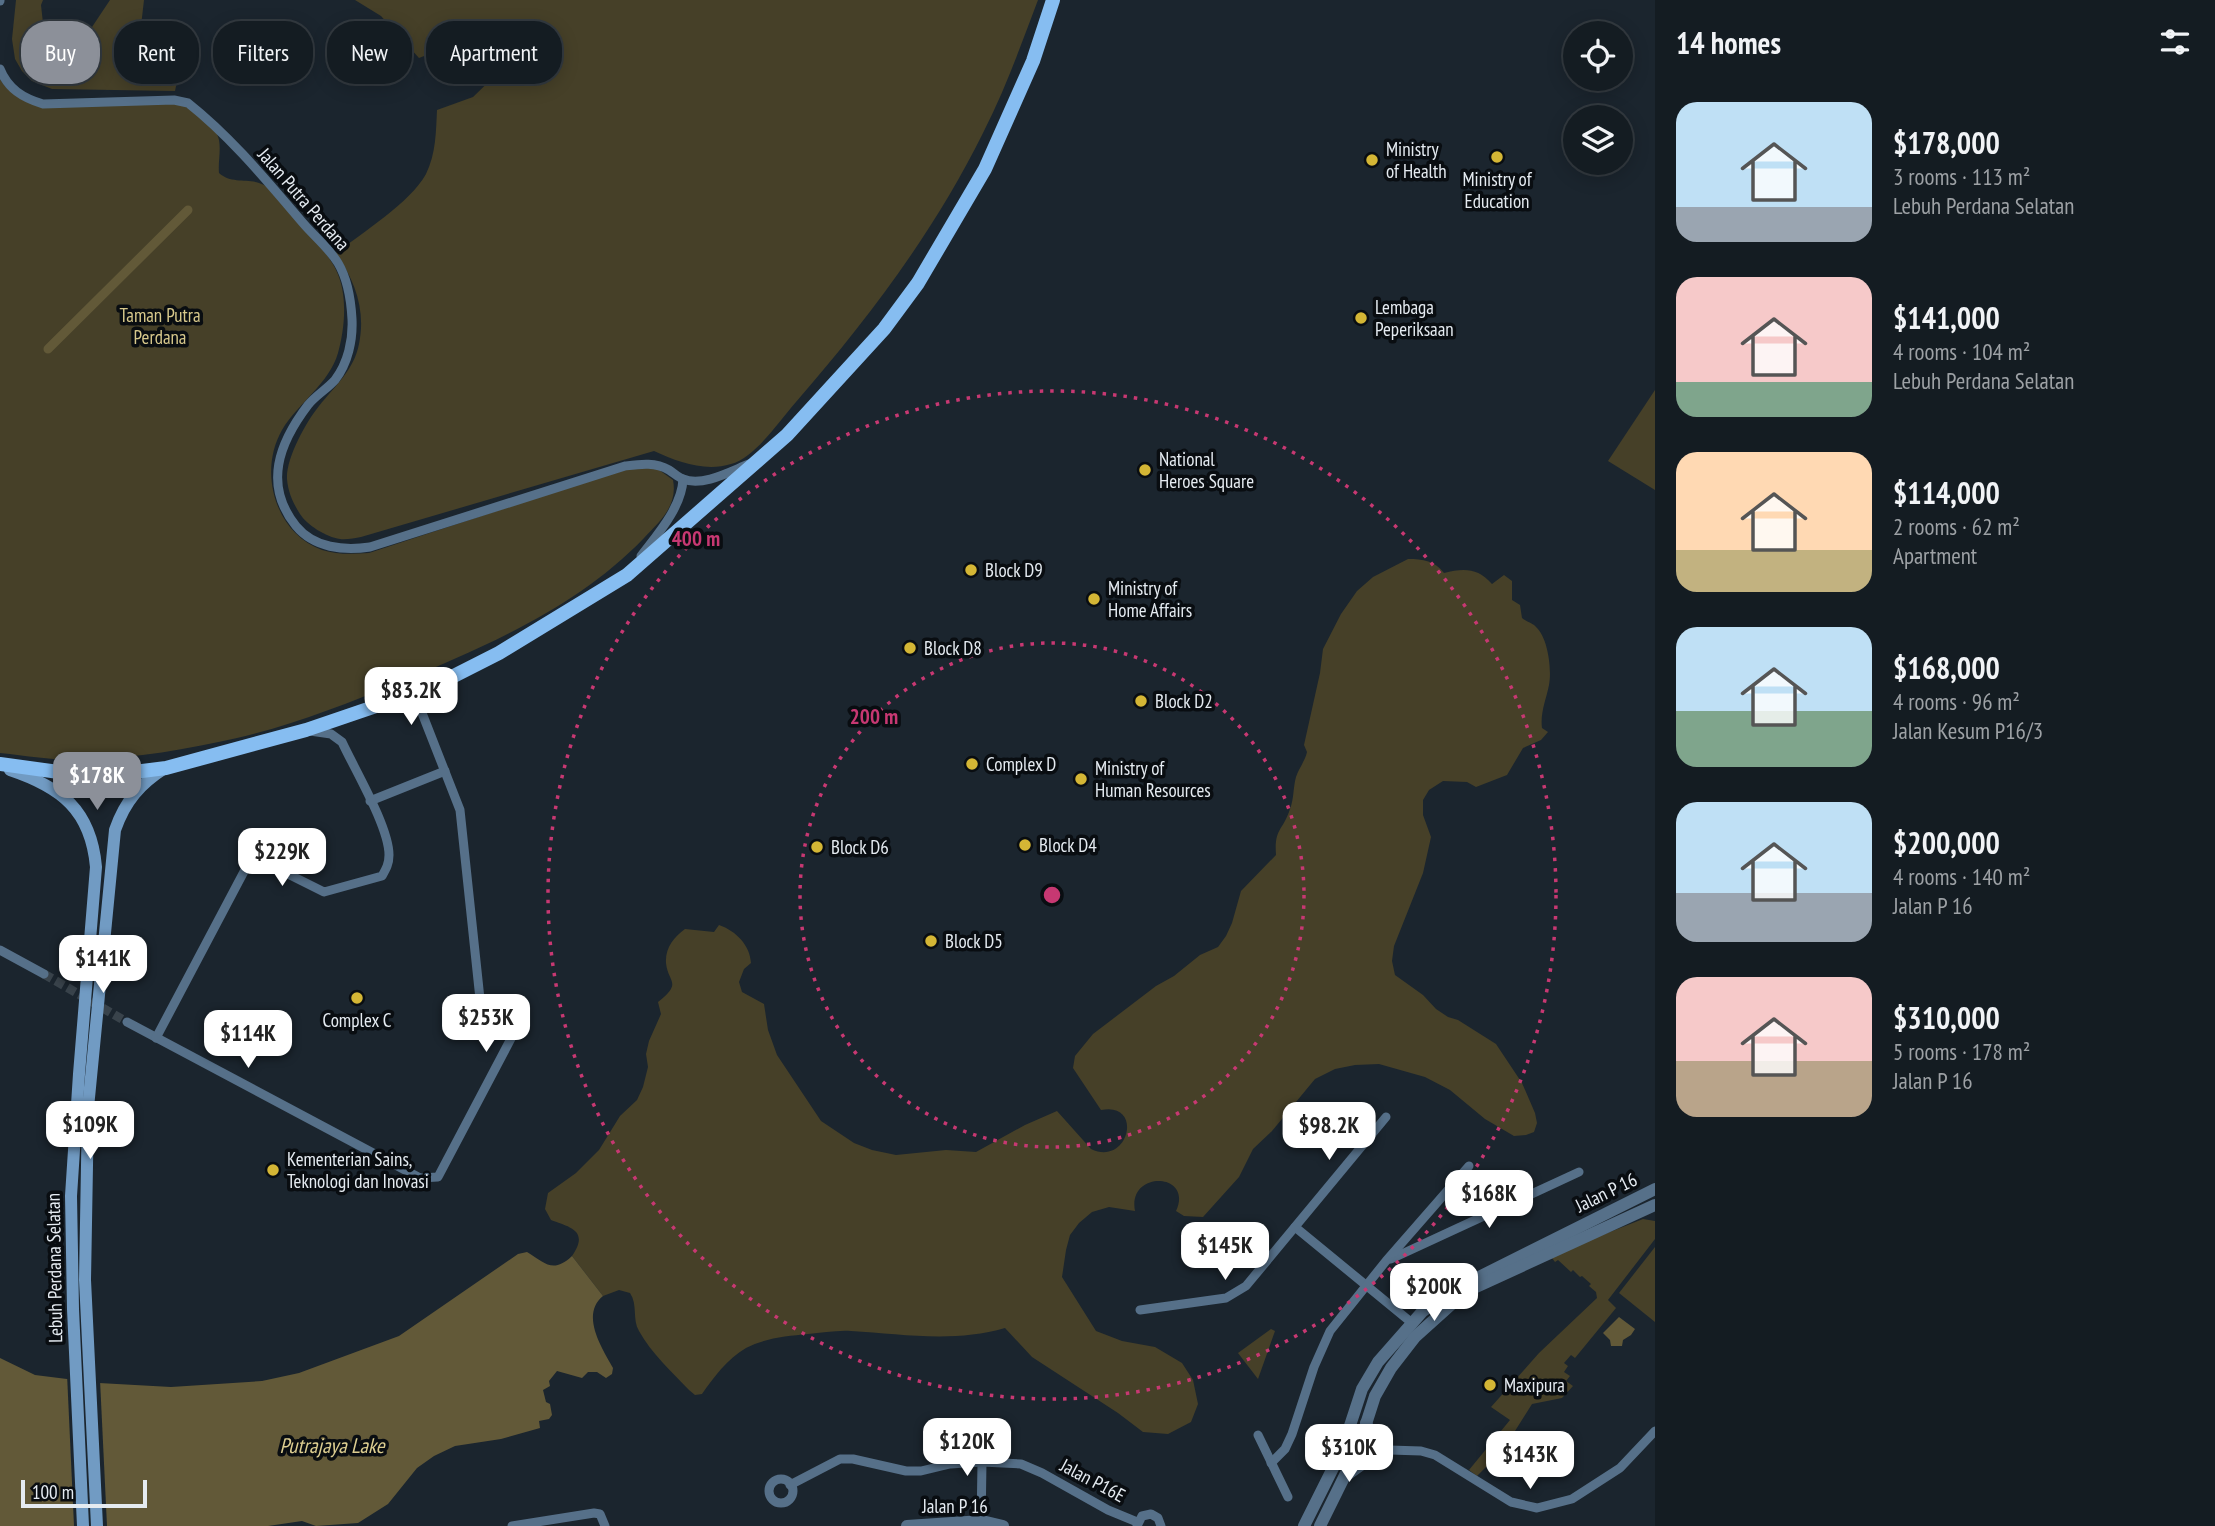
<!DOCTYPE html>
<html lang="en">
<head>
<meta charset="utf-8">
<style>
	:root { --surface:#141c22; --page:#1d252a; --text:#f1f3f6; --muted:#9da1a5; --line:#333a40; --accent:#8c9099 }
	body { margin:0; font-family:"PT Sans Narrow",sans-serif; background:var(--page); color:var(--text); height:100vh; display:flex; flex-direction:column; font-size:26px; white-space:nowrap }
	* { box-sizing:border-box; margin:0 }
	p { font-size:23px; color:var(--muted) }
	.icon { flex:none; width:38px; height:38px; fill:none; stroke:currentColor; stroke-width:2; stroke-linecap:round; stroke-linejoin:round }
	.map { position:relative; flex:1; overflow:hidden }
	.drawer { display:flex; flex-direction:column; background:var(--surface); width:560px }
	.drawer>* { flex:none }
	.banner { position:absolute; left:21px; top:21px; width:665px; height:63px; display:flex; gap:14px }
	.buttons { position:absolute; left:1563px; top:21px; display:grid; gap:14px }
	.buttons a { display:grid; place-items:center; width:70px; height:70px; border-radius:50%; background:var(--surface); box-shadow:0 4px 18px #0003,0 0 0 2px var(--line); font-size:35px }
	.scale { position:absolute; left:21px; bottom:18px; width:126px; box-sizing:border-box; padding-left:7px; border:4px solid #e5ebf1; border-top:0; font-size:19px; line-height:24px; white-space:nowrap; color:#e5ebf1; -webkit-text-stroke:5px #090d11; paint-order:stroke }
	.price { position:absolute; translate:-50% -60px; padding:0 16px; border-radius:14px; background:#fff; color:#222; font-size:23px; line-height:46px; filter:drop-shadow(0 2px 4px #0008) }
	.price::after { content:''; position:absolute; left:50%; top:42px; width:21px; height:16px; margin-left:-10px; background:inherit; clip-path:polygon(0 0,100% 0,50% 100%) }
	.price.active { background:var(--accent); color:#fff }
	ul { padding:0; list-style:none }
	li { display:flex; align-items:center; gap:21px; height:175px; padding:0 21px }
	li span { display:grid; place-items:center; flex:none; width:196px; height:140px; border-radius:21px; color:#555 }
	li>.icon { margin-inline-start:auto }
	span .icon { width:84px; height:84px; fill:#fffc; stroke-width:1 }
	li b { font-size:30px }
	h2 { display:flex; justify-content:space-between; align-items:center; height:84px; padding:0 21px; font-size:30px }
	.pill { padding:0 24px; border-radius:28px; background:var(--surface); box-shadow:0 4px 18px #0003,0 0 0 2px var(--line); font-size:24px; line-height:63px }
	.pill.active { background:var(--accent); color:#fff }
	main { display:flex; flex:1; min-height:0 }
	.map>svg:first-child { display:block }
</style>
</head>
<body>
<main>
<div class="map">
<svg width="1655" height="1526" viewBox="0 0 1655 1526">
	<rect width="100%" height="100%" fill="#1b252e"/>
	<g fill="#464028">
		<polygon points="16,0 43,0 41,5 44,32 88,33 110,0 144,0 141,26 179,56 180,67 175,91 52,89 32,81 22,71 15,59 12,39"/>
		<path d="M 355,0 L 1038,0 C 1021,45 1005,90 983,133 C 934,232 868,319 796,402 C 779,421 755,458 731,464 C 705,472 678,462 654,451 L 361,537 C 355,538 346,540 340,539 C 326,537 307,525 300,514 C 293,503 288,492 287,479 C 286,458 306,422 319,406 C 335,386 354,370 359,344 C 366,310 355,281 336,253 C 362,233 411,202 426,174 C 436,154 436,131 437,110 L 473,97 L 504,67 L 500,42 L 486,32 L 419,58 L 381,16 Z"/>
		<path d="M 0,79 C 7,92 21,97 34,104 L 178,103 C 192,109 216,124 219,140 C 221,151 218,162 219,173 C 232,185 249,177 264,185 C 280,194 328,252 336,270 C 348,294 345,328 338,353 C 329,384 298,403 282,430 C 258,472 275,533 322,550 C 338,555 353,554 369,553 L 627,468 L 655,467 L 673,480 C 678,506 660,521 644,538 C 578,607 485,647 398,683 C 346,704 293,725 237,738 C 188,749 136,758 85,760 C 57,761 28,756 0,753 Z"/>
		<polygon points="1655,390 1655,490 1608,461"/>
		<path d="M 1408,559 C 1423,559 1435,561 1444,573 C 1464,568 1478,568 1492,584 L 1504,575 L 1512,581 L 1512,600 L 1520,605 L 1522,618 C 1527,622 1533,623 1536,627 C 1548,638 1552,669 1549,685 C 1546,700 1540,713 1542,728 L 1548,732 L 1541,740 L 1523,748 L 1507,775 L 1476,787 L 1467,782 L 1443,781 L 1429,790 L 1423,800 L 1423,815 L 1431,837 L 1423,873 L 1394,946 L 1392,961 L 1395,975 L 1423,995 L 1436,1009 L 1448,1017 L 1458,1020 L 1496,1044 L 1522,1083 L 1535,1113 L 1537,1123 L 1534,1132 L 1526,1135 L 1514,1136 L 1485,1119 L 1450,1090 L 1425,1077 L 1379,1064 L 1355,1065 L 1335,1069 L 1315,1079 L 1272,1131 L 1253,1149 L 1239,1177 L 1203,1217 L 1184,1216 L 1176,1211 C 1194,1172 1127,1170 1135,1211 L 1109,1207 L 1092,1212 L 1079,1223 L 1070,1235 L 1066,1250 L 1062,1277 L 1096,1331 L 1122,1341 L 1155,1347 L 1182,1363 L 1193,1380 L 1198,1404 L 1191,1422 L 1168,1434 L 1143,1432 L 1118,1413 L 1032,1357 L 1005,1328 C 954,1343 902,1334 851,1331 C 837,1330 822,1333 808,1334 C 787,1336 765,1338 746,1348 C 727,1359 714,1377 702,1394 L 695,1395 L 689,1390 C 672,1372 651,1353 639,1331 C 632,1319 638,1305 630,1293 L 619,1290 L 603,1296 L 572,1256 C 590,1230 569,1227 551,1220 L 545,1209 L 548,1193 L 576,1173 L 599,1150 L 620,1116 L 637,1100 L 643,1087 L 648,1067 L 646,1054 L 649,1041 L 661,1014 L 658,1002 C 683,982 668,983 666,963 C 665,948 674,937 685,929 L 714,932 L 719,925 C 736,931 750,945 751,963 L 744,969 L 739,982 L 742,992 L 764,1004 L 768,1030 L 777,1055 L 821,1121 L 854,1143 L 872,1150 L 896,1155 L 946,1150 L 976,1152 L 1025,1125 L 1057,1111 L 1091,1149 C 1129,1167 1144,1101 1101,1110 L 1073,1068 L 1075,1056 L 1093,1034 L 1156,986 L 1174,976 L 1200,955 L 1218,947 L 1226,936 L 1232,923 L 1241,891 L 1276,855 C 1274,828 1283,831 1290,809 C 1294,799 1293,788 1296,777 C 1299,768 1305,761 1307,752 L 1304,745 L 1320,673 L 1323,649 L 1341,614 L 1357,591 L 1373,577 Z"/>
		<polygon points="1643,1219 1655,1221 1655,1239 1608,1300 1616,1308 1575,1358 1571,1355 1564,1363 1568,1366 1564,1372 1570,1376 1566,1381 1573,1386 1562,1398 1532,1404 1503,1450 1477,1476 1469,1470 1510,1420 1491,1407 1539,1353 1597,1298 1596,1292 1589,1286 1591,1284 1582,1276 1580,1277 1573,1270 1571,1272 1558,1260 1555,1262 1552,1258 1564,1250"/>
		<polygon points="1655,1247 1655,1322 1619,1293"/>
		<polygon points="1271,1329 1275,1331 1258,1379 1238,1353"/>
	</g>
	<g fill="#625938">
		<path d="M 527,1252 C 545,1263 553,1274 572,1256 L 603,1296 C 580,1315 602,1348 613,1368 L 612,1374 L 606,1378 L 597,1372 L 588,1372 L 582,1378 L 557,1371 L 549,1381 L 550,1386 L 543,1390 L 546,1402 L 550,1404 L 552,1415 L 549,1419 L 539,1421 L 540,1428 L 501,1439 L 455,1446 L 434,1456 L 417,1468 L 388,1504 L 358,1523 L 316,1526 L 302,1521 L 268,1526 L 0,1526 L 0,1358 L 35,1375 L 99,1383 L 171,1387 L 262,1381 L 299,1373 L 399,1336 L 518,1254 Z"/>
		<polygon points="1619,1317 1635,1329 1631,1335 1623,1340 1622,1346 1611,1346 1610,1340 1603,1333"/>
	</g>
	<polygon fill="#1b252e" points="67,1374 100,1380 107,1526 74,1526"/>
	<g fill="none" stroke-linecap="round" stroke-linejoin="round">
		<polyline stroke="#625938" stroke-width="9" points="48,349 188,210"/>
		<polyline stroke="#39434b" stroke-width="9" stroke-dasharray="9 4.5" stroke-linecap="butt" points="44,974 127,1022"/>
		<g stroke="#567089" stroke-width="9">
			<polyline points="0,1 0,0"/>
			<path d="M 0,69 C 8,89 23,98 43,104 L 174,100 L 188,103 C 231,137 267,181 303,223 C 314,236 329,248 338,263 C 347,278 351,301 352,319 C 353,340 348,363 335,380 C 327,389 315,396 308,405 C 279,443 263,485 296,526 C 314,548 344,551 370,547 L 625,466 C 641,464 655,462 669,470 C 674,473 678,477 683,479 C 703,487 731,471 749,464"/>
			<path d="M 641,556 C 657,535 682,507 683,479"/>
			<polyline points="370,801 445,771"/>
			<polyline points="0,950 44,974"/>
			<polyline points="127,1022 420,1178 438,1177 515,1031 507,1015 480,999 460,810 422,713 422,703 430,688"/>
			<path d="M 156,1038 L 248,864 L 258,859 L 324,892 L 382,876 C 386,869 389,864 389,855 C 389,827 355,770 342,742 L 331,734 L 310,731"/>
			<polyline points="1295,1227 1412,1323"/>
			<polyline points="1391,1259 1579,1172"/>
			<polyline points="1140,1310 1226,1298 1246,1286 1386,1117"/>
			<polyline points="1258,1435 1288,1497"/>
			<polyline points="1358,1449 1421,1451 1435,1455 1511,1502 1537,1508 1572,1499 1620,1468 1655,1431"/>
			<polyline points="1271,1463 1285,1449 1292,1434 1314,1367 1330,1331 1386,1261 1469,1166"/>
			<circle cx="781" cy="1491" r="12"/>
			<polyline points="790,1485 840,1459 853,1459 906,1471 921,1471 950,1464 982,1462 1021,1464 1042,1473 1108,1510 1137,1522"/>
			<polyline points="512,1526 594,1513 600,1514 605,1526"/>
			<polyline points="981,1526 982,1462"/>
			<polyline points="1137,1526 1142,1516 1151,1514 1158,1518 1161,1526"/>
		</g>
		<g stroke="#567089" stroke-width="12">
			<polyline points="1348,1474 1369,1459 1386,1451 1373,1440 1366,1423"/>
			<polyline points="907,1526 982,1521 1003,1526"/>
			<polyline points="1304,1526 1342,1450 1362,1389 1378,1362 1422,1312 1451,1291 1655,1189"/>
			<polyline points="1320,1526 1358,1449 1375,1396 1391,1368 1415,1337 1465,1292 1655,1205"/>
		</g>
		<g stroke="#719bc3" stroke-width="12">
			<path d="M 10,770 C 61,787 91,810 96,867 L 79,1074 L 71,1196 L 73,1309 L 83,1526"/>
			<path d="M 97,1526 L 85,1280 L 88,1108 L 115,830 C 125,801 140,784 165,768"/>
		</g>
		<polyline stroke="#86bdf1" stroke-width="14" points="0,764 66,773 94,775 134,772 166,768 306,730 432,687 499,653 627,575 787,435 884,329 918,283 985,169 1033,61 1053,0"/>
	</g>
	<g fill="none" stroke="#c73872" stroke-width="3.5" stroke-dasharray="3.5 7">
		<circle cx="1052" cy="895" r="252"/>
		<circle cx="1052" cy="895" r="504"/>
	</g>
	<g fill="#d4b635" stroke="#090d11" stroke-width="2.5">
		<circle cx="1497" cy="157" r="7"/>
		<circle cx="1372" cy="160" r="7"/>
		<circle cx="1361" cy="318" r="7"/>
		<circle cx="1145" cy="470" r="7"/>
		<circle cx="971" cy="570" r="7"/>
		<circle cx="1094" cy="599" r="7"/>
		<circle cx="910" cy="648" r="7"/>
		<circle cx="1141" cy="701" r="7"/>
		<circle cx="972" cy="764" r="7"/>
		<circle cx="1081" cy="779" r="7"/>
		<circle cx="1025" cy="845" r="7"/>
		<circle cx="817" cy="847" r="7"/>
		<circle cx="931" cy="941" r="7"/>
		<circle cx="357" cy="998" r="7"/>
		<circle cx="273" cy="1170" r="7"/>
		<circle cx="1490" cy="1385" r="7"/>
	</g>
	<g text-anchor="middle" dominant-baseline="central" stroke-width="7" stroke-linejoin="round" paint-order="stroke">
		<g font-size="19" fill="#e5ebf1" stroke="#090d11" text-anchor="start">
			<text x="1386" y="149">Ministry<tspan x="1386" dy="22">of Health</tspan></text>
			<text x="1497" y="179" text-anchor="middle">Ministry of<tspan x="1497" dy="22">Education</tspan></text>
			<text x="1375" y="307">Lembaga<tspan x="1375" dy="22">Peperiksaan</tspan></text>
			<text x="1159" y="459">National<tspan x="1159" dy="22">Heroes Square</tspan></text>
			<text x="985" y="570">Block D9</text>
			<text x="1108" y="588">Ministry of<tspan x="1108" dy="22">Home Affairs</tspan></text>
			<text x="924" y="648">Block D8</text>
			<text x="1155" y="701">Block D2</text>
			<text x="986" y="764">Complex D</text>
			<text x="1095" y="768">Ministry of<tspan x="1095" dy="22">Human Resources</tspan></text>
			<text x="1039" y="845">Block D4</text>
			<text x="831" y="847">Block D6</text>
			<text x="945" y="941">Block D5</text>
			<text x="357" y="1020" text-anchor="middle">Complex C</text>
			<text x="287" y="1159">Kementerian Sains,<tspan x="287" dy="22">Teknologi dan Inovasi</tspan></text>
			<text x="1504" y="1385">Maxipura</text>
		</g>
		<g font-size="19" fill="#e5ebf1" stroke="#090d11">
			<text transform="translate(304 199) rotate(49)">Jalan Putra Perdana</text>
			<text transform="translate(1606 1192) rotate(-26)">Jalan P 16</text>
			<text transform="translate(54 1268) rotate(-91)">Lebuh Perdana Selatan</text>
			<text transform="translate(1093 1480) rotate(28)">Jalan P16E</text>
			<text x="955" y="1506">Jalan P 16</text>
		</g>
		<g font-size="19" fill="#d7c88b" stroke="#090d11">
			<text x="160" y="315">Taman Putra<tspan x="160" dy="22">Perdana</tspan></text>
		</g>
		<g font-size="21" font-style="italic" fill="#dccd90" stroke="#090d11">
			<text x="332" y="1445">Putrajaya Lake</text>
		</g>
	</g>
	<circle cx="1052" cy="895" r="10" fill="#c73872" stroke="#090d11" stroke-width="3.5"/>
	<g font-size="21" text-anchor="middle" font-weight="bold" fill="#c73872" stroke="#090d11" stroke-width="7" stroke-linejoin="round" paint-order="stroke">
		<text x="696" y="546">400 m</text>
		<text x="874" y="724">200 m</text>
	</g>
</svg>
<div class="buttons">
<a><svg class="icon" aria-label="locate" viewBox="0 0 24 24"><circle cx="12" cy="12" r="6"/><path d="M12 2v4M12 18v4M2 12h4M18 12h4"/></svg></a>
<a><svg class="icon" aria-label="layers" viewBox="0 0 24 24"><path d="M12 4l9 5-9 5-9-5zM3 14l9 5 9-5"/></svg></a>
</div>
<div class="scale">100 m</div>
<b class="price" style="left:411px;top:727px">$83.2K</b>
<b class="price active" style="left:97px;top:812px">$178K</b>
<b class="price" style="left:282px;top:888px">$229K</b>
<b class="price" style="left:103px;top:995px">$141K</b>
<b class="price" style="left:486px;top:1054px">$253K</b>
<b class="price" style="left:248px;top:1070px">$114K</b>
<b class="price" style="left:90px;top:1161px">$109K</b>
<b class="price" style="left:1329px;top:1162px">$98.2K</b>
<b class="price" style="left:1489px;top:1230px">$168K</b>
<b class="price" style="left:1225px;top:1282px">$145K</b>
<b class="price" style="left:1434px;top:1323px">$200K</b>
<b class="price" style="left:967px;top:1478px">$120K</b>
<b class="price" style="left:1349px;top:1484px">$310K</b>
<b class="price" style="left:1530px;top:1491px">$143K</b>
<div class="banner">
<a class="pill active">Buy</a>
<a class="pill">Rent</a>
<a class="pill">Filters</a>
<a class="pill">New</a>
<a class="pill">Apartment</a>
</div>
</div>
<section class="drawer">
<h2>14 homes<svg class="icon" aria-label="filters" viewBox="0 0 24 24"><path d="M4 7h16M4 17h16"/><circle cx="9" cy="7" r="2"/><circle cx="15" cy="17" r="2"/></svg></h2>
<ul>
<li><span style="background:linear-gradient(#bfe0f5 75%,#9aa5b1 0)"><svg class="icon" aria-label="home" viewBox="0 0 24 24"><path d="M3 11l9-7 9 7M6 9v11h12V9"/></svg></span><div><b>$178,000</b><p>3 rooms · 113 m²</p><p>Lebuh Perdana Selatan</p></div></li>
<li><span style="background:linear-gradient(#f6c9c9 75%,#7fa58c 0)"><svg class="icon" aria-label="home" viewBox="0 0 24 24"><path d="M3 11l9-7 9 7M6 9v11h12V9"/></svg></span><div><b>$141,000</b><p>4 rooms · 104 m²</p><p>Lebuh Perdana Selatan</p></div></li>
<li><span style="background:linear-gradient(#ffd9b3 70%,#c2b280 0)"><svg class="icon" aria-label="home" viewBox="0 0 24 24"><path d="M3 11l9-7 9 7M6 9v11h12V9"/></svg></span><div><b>$114,000</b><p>2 rooms · 62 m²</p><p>Apartment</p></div></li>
<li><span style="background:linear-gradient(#bfe0f5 60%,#7fa58c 0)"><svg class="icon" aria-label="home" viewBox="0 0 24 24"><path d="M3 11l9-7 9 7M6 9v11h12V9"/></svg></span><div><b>$168,000</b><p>4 rooms · 96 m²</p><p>Jalan Kesum P16/3</p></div></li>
<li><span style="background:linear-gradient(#bfe0f5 65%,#9aa5b1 0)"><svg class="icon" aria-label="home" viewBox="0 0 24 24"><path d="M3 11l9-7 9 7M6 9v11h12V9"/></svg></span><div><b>$200,000</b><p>4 rooms · 140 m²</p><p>Jalan P 16</p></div></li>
<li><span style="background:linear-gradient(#f6c9c9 60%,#b9a48a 0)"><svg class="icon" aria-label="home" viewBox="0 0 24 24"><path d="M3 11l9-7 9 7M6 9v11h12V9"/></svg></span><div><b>$310,000</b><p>5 rooms · 178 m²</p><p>Jalan P 16</p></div></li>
</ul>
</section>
</main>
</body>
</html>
